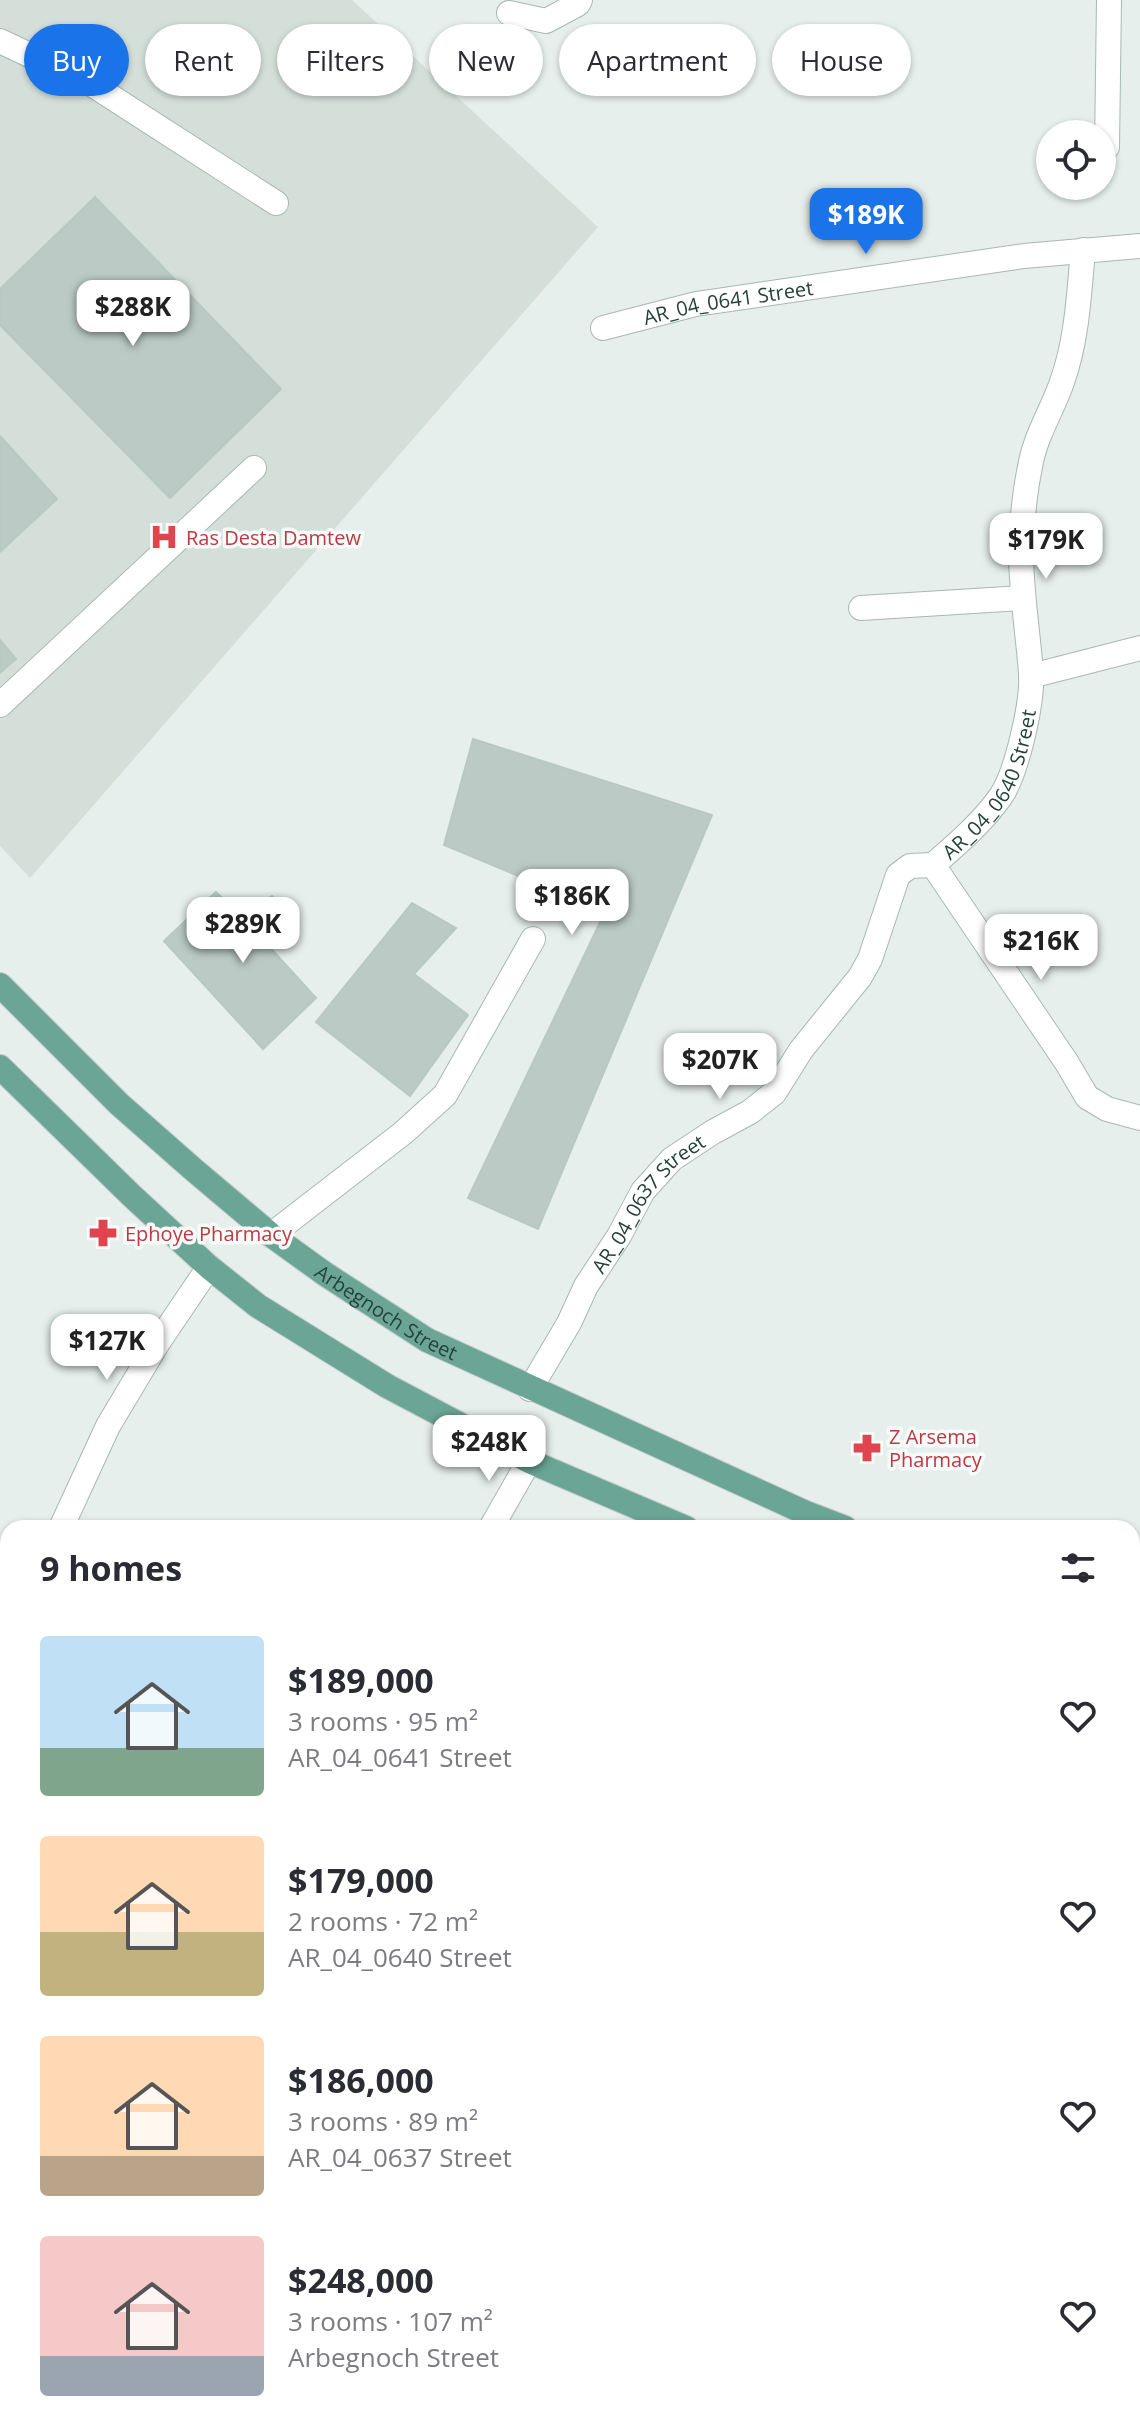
<!DOCTYPE html>
<html lang="en">
<head>
<meta charset="utf-8">
<style>
	:root { --surface:#fff; --page:#f7f7f7; --text:#2b2b33; --muted:#7c7c81; --accent:#1a73e8 }
	body { margin:0; font-family:"Open Sans",sans-serif; background:var(--page); color:var(--text); height:100vh; display:flex; flex-direction:column; font-size:30px; white-space:nowrap }
	* { box-sizing:border-box; margin:0 }
	p { font-size:26px; color:var(--muted) }
	.icon { flex:none; width:44px; height:44px; fill:none; stroke:currentColor; stroke-width:2; stroke-linecap:round; stroke-linejoin:round }
	.map { position:relative; flex:1; overflow:hidden }
	.sheet { position:absolute; left:0px; top:1520px; width:1140px; height:912px; display:flex; flex-direction:column; background:var(--surface); border-radius:24px 24px 0 0; box-shadow:0 2px 6px #0004 }
	.sheet>* { flex:none }
	.hud { position:absolute; left:24px; top:24px; width:1092px; height:72px; display:flex; gap:16px }
	.tools { position:absolute; left:1036px; top:120px; display:grid; gap:16px }
	.tools a { display:grid; place-items:center; width:80px; height:80px; border-radius:50%; background:var(--surface); box-shadow:0 2px 6px #0004; font-size:40px }
	.price { position:absolute; translate:-50% -68px; padding:0 18px; border-radius:16px; background:#fff; color:#222; font-size:26px; line-height:52px; filter:drop-shadow(0 2px 4px #0008) }
	.price::after { content:''; position:absolute; left:50%; top:48px; width:24px; height:18px; margin-left:-12px; background:inherit; clip-path:polygon(0 0,100% 0,50% 100%) }
	.price.current { background:var(--accent); color:#fff }
	ul { padding:0; list-style:none }
	li { display:flex; align-items:center; gap:24px; height:200px; padding:0 40px }
	li span { display:grid; place-items:center; flex:none; width:224px; height:160px; border-radius:8px; color:#555 }
	li>.icon { margin-inline-start:auto }
	span .icon { width:96px; height:96px; fill:#fffc; stroke-width:1 }
	li b { font-size:34px }
	h2 { display:flex; justify-content:space-between; align-items:center; height:96px; padding:0 40px; font-size:34px }
	.pill { padding:0 28px; border-radius:36px; background:var(--surface); box-shadow:0 2px 6px #0004; font-size:28px; line-height:72px }
	.pill.current { background:var(--accent); color:#fff }
	.map>svg:first-child { display:block }
</style>
</head>
<body>
<div class="map">
<svg width="1140" height="2432" viewBox="0 0 1140 2432">
	<rect width="100%" height="100%" fill="#e6efeb"/>
	<polygon fill="#d4dfda" points="0,0 352,0 598,227 30,878 0,846"/>
	<polygon fill="#bfe0c8" points="1132,2423 1134,2432 808,2432 815,2424"/>
	<g fill="#bbcac4" stroke="#b8c9c2" stroke-width="2">
		<polygon points="95,197 281,389 170,498 0,325 0,289"/>
		<polygon points="0,436 57,499 0,552"/>
		<polygon points="0,640 16,659 0,673"/>
		<polygon points="473,739 712,815 538,1229 468,1198 605,912 444,845"/>
		<polygon points="216,892 241,916 272,896 289,914 266,943 316,998 263,1049 164,941"/>
		<polygon points="412,903 456,928 414,974 468,1015 410,1096 316,1022"/>
	</g>
	<g fill="none" stroke-linecap="round" stroke-linejoin="round">
		<defs>
			<g id="minor">
				<polyline points="509,13 546,21 578,4 580,0"/>
				<polyline points="0,41 93,85 276,203"/>
				<polyline points="1107,147 1109,0"/>
				<path id="s1" d="M 603,328 L 696,304 L 1024,256 L 1140,246"/>
				<polyline points="861,608 1022,598"/>
				<polyline points="1031,676 1140,648"/>
				<polyline points="0,705 254,468"/>
				<path id="s2" d="M 933,865 C 957,844 983,822 1001,796 C 1017,772 1033,702 1031,673 C 1028,634 1022,597 1021,558 C 1020,535 1025,490 1030,467 C 1035,436 1052,411 1062,382 C 1077,340 1079,295 1083,250"/>
				<polyline points="933,865 1067,1063 1087,1097 1107,1109 1140,1118"/>
				<polyline points="271,1235 403,1133 445,1095 533,939"/>
				<path id="s3" d="M 530,1389 L 569,1323 L 586,1286 L 619,1236 L 643,1191 L 672,1159 L 713,1132 L 750,1112 L 774,1093 L 801,1050 L 860,977 L 870,959 L 898,875 L 910,866 L 933,865"/>
				<polyline points="61,1528 108,1426 157,1344 209,1267"/>
				<polyline points="491,1528 529,1461"/>
				<polyline points="0,1628 8,1617"/>
				<polyline points="0,2164 8,2162"/>
			</g>
			<g id="major">
				<path id="s4" d="M 0,985 L 119,1104 L 194,1170 L 271,1235 L 325,1274 L 427,1340 L 806,1513 L 845,1528"/>
				<polyline points="0,1067 132,1196 209,1267 258,1306 387,1386 529,1461 686,1528"/>
				<polyline points="1132,1643 1140,1647"/>
				<polyline points="1132,1717 1140,1720"/>
				<polyline points="1132,1870 1140,1861"/>
				<polyline points="1132,1945 1140,1935"/>
				<polyline points="652,2432 659,2424"/>
				<polyline points="718,2432 725,2424"/>
			</g>
		</defs>
		<use href="#minor" stroke="#a8b8b2" stroke-width="26"/>
		<use href="#major" stroke="#c2cac8" stroke-width="26"/>
		<use href="#minor" stroke="#fff" stroke-width="24"/>
		<use href="#major" stroke="#6aa596" stroke-width="24"/>
	</g>
	<defs>
		<symbol id="hospital-bare" viewBox="-9 -9 18 18"><path d="M-5-5h3v3.5h4V-5h3V5h-3V1.5h-4V5h-3Z" fill="#e0444e" stroke="#f7fbf9" stroke-width="2.5" paint-order="stroke"/></symbol>
		<symbol id="pharmacy-bare" viewBox="-9 -9 18 18"><path d="M-2-6h4v4h4v4h-4v4h-4v-4h-4v-4h4Z" fill="#e0444e" stroke="#f7fbf9" stroke-width="2.5" paint-order="stroke"/></symbol>
	</defs>
	<g fill-rule="evenodd">
		<use href="#hospital-bare" x="144" y="517" width="40" height="40"/>
		<use href="#pharmacy-bare" x="83" y="1213" width="40" height="40"/>
		<use href="#pharmacy-bare" x="847" y="1428" width="40" height="40"/>
	</g>
	<g text-anchor="middle" dominant-baseline="central" stroke-width="7" stroke-linejoin="round" paint-order="stroke">
		<g font-size="20" fill="#24423a" stroke="#f7fbf9">
			<text stroke="none"><textPath href="#s1" startOffset="128">AR_04_0641 Street</textPath></text>
			<text stroke="none"><textPath href="#s2" startOffset="102">AR_04_0640 Street</textPath></text>
			<text stroke="none"><textPath href="#s3" startOffset="222">AR_04_0637 Street</textPath></text>
			<text stroke="none"><textPath href="#s4" startOffset="508">Arbegnoch Street</textPath></text>
		</g>
		<g font-size="20" fill="#be3a42" stroke="#f7fbf9" text-anchor="start">
			<text x="186" y="537">Ras Desta Damtew</text>
			<text x="125" y="1233">Ephoye Pharmacy</text>
			<text x="889" y="1436">Z Arsema<tspan x="889" dy="23">Pharmacy</tspan></text>
		</g>
	</g>
</svg>
<div class="tools">
<a><svg class="icon" aria-label="locate" viewBox="0 0 24 24"><circle cx="12" cy="12" r="6"/><path d="M12 2v4M12 18v4M2 12h4M18 12h4"/></svg></a>
</div>
<b class="price current" style="left:866px;top:256px">$189K</b>
<b class="price" style="left:133px;top:348px">$288K</b>
<b class="price" style="left:1046px;top:581px">$179K</b>
<b class="price" style="left:572px;top:937px">$186K</b>
<b class="price" style="left:243px;top:965px">$289K</b>
<b class="price" style="left:1041px;top:982px">$216K</b>
<b class="price" style="left:720px;top:1101px">$207K</b>
<b class="price" style="left:107px;top:1382px">$127K</b>
<b class="price" style="left:489px;top:1483px">$248K</b>
<div class="hud">
<a class="pill current">Buy</a>
<a class="pill">Rent</a>
<a class="pill">Filters</a>
<a class="pill">New</a>
<a class="pill">Apartment</a>
<a class="pill">House</a>
</div>
<section class="sheet">
<h2>9 homes<svg class="icon" aria-label="filters" viewBox="0 0 24 24"><path d="M4 7h16M4 17h16"/><circle cx="9" cy="7" r="2"/><circle cx="15" cy="17" r="2"/></svg></h2>
<ul>
<li><span style="background:linear-gradient(#bfe0f5 70%,#7fa58c 0)"><svg class="icon" aria-label="home" viewBox="0 0 24 24"><path d="M3 11l9-7 9 7M6 9v11h12V9"/></svg></span><div><b>$189,000</b><p>3 rooms · 95 m²</p><p>AR_04_0641 Street</p></div><svg class="icon" aria-label="heart" viewBox="0 0 24 24"><path d="M12 20l-8-8c-3-5 5-10 8-4 3-6 11-1 8 4z"/></svg></li>
<li><span style="background:linear-gradient(#ffd9b3 60%,#c2b280 0)"><svg class="icon" aria-label="home" viewBox="0 0 24 24"><path d="M3 11l9-7 9 7M6 9v11h12V9"/></svg></span><div><b>$179,000</b><p>2 rooms · 72 m²</p><p>AR_04_0640 Street</p></div><svg class="icon" aria-label="heart" viewBox="0 0 24 24"><path d="M12 20l-8-8c-3-5 5-10 8-4 3-6 11-1 8 4z"/></svg></li>
<li><span style="background:linear-gradient(#ffd9b3 75%,#b9a48a 0)"><svg class="icon" aria-label="home" viewBox="0 0 24 24"><path d="M3 11l9-7 9 7M6 9v11h12V9"/></svg></span><div><b>$186,000</b><p>3 rooms · 89 m²</p><p>AR_04_0637 Street</p></div><svg class="icon" aria-label="heart" viewBox="0 0 24 24"><path d="M12 20l-8-8c-3-5 5-10 8-4 3-6 11-1 8 4z"/></svg></li>
<li><span style="background:linear-gradient(#f6c9c9 75%,#9aa5b1 0)"><svg class="icon" aria-label="home" viewBox="0 0 24 24"><path d="M3 11l9-7 9 7M6 9v11h12V9"/></svg></span><div><b>$248,000</b><p>3 rooms · 107 m²</p><p>Arbegnoch Street</p></div><svg class="icon" aria-label="heart" viewBox="0 0 24 24"><path d="M12 20l-8-8c-3-5 5-10 8-4 3-6 11-1 8 4z"/></svg></li>
</ul>
</section>
</div>
</body>
</html>
